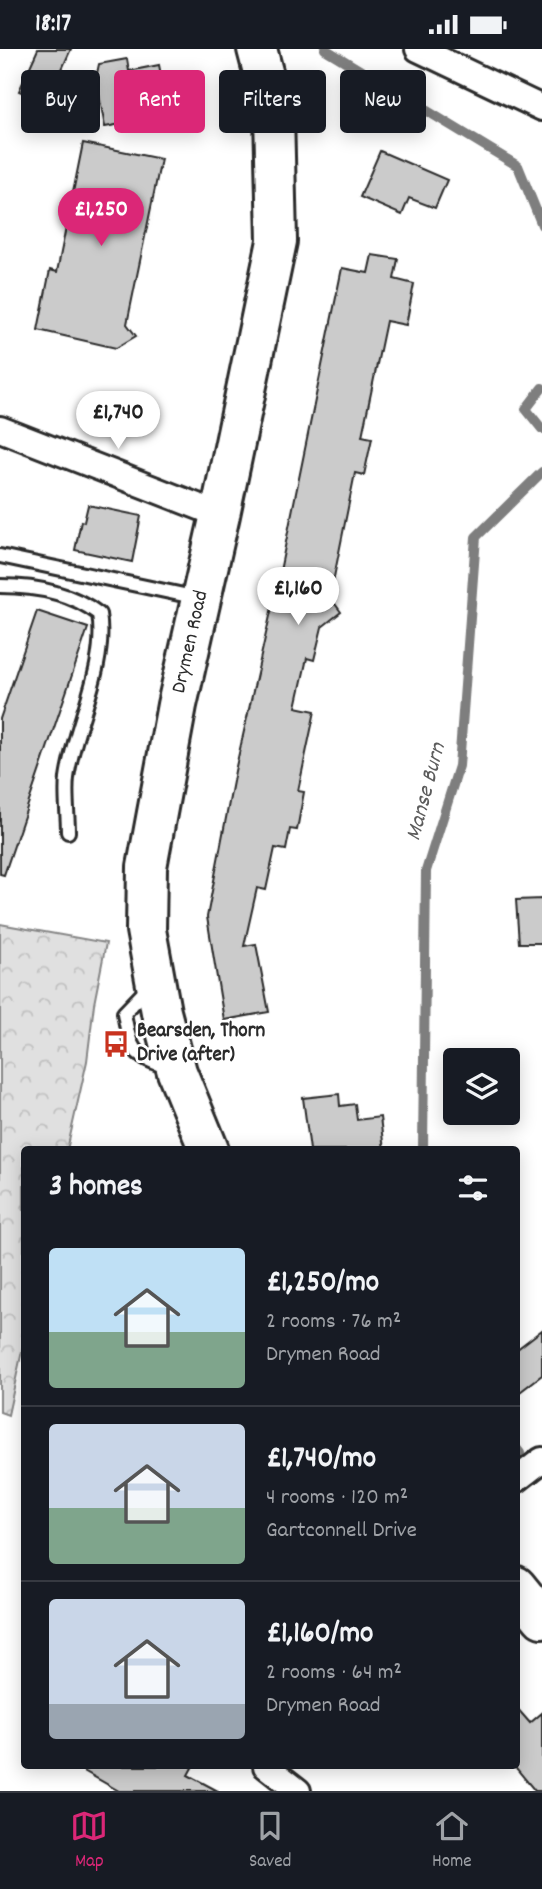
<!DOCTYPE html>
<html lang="en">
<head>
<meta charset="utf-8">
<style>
	:root { --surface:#171b24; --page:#20242c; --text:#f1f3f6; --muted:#9ea1a6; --line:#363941; --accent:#db2777 }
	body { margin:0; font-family:Dekko,sans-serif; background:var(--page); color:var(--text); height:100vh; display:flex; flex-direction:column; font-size:26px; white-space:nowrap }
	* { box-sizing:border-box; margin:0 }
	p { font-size:23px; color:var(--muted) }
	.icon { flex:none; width:38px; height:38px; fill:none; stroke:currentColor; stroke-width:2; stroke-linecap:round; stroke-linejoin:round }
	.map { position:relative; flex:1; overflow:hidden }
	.details { position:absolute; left:21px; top:1097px; width:499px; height:623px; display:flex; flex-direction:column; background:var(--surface); border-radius:7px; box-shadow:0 4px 18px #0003 }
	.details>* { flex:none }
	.banner { position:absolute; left:21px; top:21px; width:500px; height:63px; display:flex; gap:14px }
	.buttons { position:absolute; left:443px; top:999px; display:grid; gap:14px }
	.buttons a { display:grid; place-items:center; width:77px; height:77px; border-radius:7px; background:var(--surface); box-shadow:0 4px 18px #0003; font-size:35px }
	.price { position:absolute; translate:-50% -60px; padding:0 16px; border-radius:24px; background:#fff; color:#222; font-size:23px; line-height:46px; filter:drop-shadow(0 2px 4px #0008) }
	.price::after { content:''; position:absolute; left:50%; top:42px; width:21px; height:16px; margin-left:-10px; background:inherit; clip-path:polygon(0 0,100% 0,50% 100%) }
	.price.current { background:var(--accent); color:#fff }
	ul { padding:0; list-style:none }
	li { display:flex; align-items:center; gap:21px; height:175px; padding:0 28px }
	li+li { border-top:2px solid var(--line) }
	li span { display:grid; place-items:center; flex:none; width:196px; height:140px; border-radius:7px; color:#555 }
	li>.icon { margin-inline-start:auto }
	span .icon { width:84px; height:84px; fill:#fffc; stroke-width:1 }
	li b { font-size:30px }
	h2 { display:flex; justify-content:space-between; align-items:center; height:84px; padding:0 28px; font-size:30px }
	.tag { padding:0 24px; border-radius:7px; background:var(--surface); box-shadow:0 4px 18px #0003; font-size:24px; line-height:63px }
	.tag.current { background:var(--accent); color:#fff }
	.status { display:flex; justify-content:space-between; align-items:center; height:49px; padding:0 35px; background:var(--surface); direction:ltr }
	.status svg { height:19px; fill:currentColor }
	.tabs { display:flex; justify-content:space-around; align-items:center; height:98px; border-top:2px solid var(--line); background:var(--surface); font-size:19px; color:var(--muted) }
	.tabs a { display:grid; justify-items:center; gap:4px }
	.tabs .current { color:var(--accent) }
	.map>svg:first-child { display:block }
</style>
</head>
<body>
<div class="status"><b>18:17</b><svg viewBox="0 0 49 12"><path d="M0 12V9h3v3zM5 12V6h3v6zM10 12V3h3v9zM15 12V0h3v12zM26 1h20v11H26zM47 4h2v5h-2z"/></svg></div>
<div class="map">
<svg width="542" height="1742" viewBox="0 0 542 1742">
	<defs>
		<pattern id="park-crowns" width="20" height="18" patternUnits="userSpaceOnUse" patternTransform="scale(1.75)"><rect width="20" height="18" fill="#e0e0e0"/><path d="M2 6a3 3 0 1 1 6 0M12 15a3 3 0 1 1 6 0" fill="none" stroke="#c0c0c0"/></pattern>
	</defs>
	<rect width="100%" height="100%" fill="#fff"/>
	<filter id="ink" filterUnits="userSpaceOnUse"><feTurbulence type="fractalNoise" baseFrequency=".0143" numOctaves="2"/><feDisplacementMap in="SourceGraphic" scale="14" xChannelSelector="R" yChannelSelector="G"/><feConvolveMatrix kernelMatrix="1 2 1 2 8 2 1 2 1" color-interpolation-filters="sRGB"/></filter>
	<g filter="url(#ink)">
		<polygon fill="url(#park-crowns)" stroke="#868686" stroke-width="2" points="0,875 106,894 94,955 87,1012 67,1101 24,1101 24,1293 8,1366 0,1363"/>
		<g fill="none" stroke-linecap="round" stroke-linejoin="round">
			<g stroke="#7e7e7e" stroke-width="10">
				<polyline points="325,0 518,117 542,176"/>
				<polyline points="542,339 526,360 542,380"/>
				<polyline points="423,1101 426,822 459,717 476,488 542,423"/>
				<polyline points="516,1399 520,1404"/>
			</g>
		</g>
		<g fill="#cbcbcb" stroke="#2b2b2b" stroke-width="2">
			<polygon points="38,0 71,0 47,54 19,42"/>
			<polygon points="127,10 129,22 159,16 169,66 105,78 96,29 99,15"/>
			<polygon points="83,94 161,110 127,275 136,287 116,299 38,281 50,221 57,223"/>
			<polygon points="380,102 447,131 435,159 409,149 402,166 360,148"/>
			<polygon points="372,206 398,210 394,230 414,235 406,276 386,272 362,387 372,389 364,426 355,424 330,548 341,563 322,578 314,611 307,609 296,658 315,662 298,742 304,743 297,781 290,780 286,801 275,799 266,841 257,839 244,897 256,895 269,963 224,971 207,868 235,722 279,527 342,219 368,224"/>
			<polygon points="88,456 141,467 132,513 75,501 81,472 84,473"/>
			<polygon points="37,562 88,579 4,826 0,825 0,670"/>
			<polygon points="542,850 542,894 519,894 516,851"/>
			<polygon points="339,1045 340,1057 355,1055 357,1071 380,1068 384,1101 310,1101 303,1049"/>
			<polygon points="542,1281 542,1326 516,1346 516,1301"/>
			<polygon points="516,1658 530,1674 542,1664 542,1742 535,1742 516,1719"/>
			<polygon points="75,1717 193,1717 188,1726 218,1742 119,1742"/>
		</g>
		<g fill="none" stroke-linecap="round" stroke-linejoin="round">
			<defs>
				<g id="service">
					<polyline points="0,507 198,549"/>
					<path d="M 0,537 C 34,537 72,544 99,565 C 108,618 74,676 67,729 C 65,746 68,766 68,783"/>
					<path d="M 150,937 L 124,964 C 131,1004 133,1006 171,1020"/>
				</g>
				<g id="minor">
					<polyline points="418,0 542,59"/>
					<polyline points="0,380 220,466"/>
					<polyline points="516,1431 542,1411"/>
					<polyline points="266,1717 298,1742"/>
				</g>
				<g id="primary">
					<path id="s1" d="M 209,1101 L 177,1023 L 161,963 L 146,881 L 147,818 L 177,656 L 220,466 L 277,192 L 274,65 L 257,0"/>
					<polyline points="516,1537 542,1569"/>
				</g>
			</defs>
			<use href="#service" stroke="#2b2b2b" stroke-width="18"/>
			<use href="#minor" stroke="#2b2b2b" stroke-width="30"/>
			<use href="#primary" stroke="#2b2b2b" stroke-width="44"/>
			<use href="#service" stroke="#fff" stroke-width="12"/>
			<use href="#minor" stroke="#fff" stroke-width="24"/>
			<use href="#primary" stroke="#fff" stroke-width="38"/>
		</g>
	</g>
	<defs>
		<symbol id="bus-bare" viewBox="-9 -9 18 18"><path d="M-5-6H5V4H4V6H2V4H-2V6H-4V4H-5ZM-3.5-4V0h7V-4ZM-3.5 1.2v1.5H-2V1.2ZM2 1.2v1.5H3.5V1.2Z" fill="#c8321e" stroke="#fff" stroke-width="2.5" paint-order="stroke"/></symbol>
	</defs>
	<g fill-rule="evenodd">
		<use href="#bus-bare" x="97" y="976" width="38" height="38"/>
	</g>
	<g text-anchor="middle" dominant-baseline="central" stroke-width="5" stroke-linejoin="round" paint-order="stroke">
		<g font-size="21" fill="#2b2b2b" stroke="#fff">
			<text stroke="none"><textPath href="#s1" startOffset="522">Drymen Road</textPath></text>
		</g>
		<g font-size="21" font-weight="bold" fill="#2b2b2b" stroke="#fff" text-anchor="start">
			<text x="137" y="983">Bearsden, Thorn<tspan x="137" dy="24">Drive (after)</tspan></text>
		</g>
		<g font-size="23" font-style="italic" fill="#5c5c5c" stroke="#fff">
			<text transform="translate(427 743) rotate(-75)">Manse Burn</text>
		</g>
	</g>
</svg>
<div class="buttons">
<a><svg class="icon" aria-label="layers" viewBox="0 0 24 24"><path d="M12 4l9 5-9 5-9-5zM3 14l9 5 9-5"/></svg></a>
</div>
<b class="price current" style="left:101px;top:199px">£1,250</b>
<b class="price" style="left:118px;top:402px">£1,740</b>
<b class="price" style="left:298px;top:578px">£1,160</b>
<div class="banner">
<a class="tag">Buy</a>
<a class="tag current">Rent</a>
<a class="tag">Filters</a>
<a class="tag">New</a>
</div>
<section class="details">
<h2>3 homes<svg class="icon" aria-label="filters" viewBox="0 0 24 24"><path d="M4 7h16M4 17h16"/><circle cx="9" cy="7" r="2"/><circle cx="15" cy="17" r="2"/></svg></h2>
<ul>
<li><span style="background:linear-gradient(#bfe0f5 60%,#7fa58c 0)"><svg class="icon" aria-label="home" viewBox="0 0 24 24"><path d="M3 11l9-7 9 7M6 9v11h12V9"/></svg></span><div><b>£1,250/mo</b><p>2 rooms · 76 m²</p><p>Drymen Road</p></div></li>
<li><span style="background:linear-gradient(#c9d6e8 60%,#7fa58c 0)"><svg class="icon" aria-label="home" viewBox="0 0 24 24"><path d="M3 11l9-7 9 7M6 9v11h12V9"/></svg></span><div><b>£1,740/mo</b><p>4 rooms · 120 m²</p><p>Gartconnell Drive</p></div></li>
<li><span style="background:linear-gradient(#c9d6e8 75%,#9aa5b1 0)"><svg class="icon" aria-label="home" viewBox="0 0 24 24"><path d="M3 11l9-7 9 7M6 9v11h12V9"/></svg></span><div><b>£1,160/mo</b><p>2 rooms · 64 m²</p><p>Drymen Road</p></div></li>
</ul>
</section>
</div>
<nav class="tabs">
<a class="current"><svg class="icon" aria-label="map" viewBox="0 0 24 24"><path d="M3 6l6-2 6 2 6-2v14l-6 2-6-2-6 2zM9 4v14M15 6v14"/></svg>Map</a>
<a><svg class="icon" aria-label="saved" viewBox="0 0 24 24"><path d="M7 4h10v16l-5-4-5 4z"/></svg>Saved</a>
<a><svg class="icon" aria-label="home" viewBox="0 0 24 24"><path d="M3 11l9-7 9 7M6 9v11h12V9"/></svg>Home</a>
</nav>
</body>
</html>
